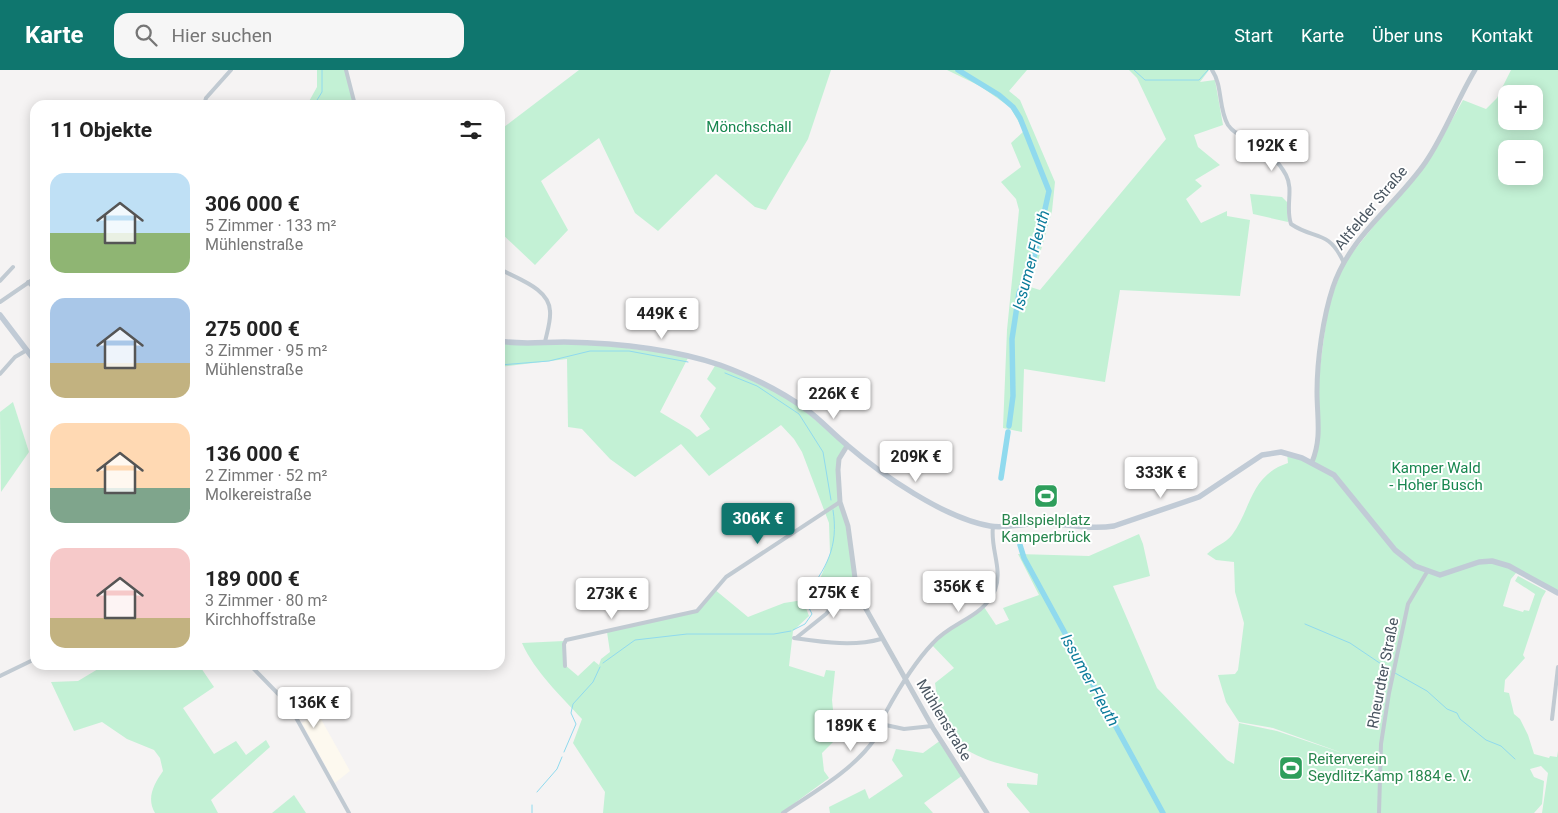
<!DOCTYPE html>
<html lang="de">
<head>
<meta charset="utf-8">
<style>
	:root { --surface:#fff; --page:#f6f6f6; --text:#222; --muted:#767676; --accent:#0f766e }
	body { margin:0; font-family:Roboto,sans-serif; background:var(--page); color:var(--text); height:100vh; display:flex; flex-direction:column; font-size:19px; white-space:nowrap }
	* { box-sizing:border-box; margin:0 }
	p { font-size:16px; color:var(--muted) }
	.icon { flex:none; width:28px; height:28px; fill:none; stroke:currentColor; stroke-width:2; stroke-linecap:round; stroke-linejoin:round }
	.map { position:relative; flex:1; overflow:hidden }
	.details { position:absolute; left:30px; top:30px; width:475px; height:570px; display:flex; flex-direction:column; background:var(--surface); border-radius:15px; box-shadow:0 2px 12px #0003 }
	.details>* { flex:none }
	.fabs { position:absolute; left:1498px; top:15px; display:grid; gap:10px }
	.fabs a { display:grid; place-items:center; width:45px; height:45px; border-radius:10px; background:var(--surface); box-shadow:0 2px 12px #0003; font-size:25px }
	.price { position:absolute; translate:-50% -42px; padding:0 11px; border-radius:5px; background:#fff; color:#222; font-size:16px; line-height:32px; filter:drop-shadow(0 1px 2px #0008) }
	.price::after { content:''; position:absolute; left:50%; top:30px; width:15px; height:11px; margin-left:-8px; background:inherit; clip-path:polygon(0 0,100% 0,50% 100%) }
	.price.on { background:var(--accent); color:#fff }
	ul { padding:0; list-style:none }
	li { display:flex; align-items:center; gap:15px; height:125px; padding:0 20px }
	li span { display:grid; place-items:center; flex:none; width:140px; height:100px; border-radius:15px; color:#555 }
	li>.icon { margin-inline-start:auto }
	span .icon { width:60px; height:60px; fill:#fffc; stroke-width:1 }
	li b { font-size:21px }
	h2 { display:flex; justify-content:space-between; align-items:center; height:60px; padding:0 20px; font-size:21px }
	header { display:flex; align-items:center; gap:30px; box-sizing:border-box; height:70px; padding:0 25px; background:var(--accent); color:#fff }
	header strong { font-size:24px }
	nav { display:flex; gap:28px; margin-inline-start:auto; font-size:18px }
	.search { width:350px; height:45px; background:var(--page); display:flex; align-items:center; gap:12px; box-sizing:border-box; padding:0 18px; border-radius:15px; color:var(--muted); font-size:19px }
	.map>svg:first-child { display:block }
</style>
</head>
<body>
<header>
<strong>Karte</strong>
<div class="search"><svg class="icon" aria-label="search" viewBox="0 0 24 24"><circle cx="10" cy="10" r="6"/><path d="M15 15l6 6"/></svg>Hier suchen</div>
<nav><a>Start</a><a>Karte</a><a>Über uns</a><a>Kontakt</a></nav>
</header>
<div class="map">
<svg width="1558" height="743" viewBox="0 0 1558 743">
	<rect width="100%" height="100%" fill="#f5f3f3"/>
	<polygon fill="#fdf9ef" points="317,642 350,701 335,713 302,653"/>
	<g fill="#c3f1d5" fill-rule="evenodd">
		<polygon points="317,0 346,0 355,35 307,35 317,17"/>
		<polygon points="579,0 831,0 808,69 766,140 755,137 716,104 658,161 635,143 599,68 541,111 568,160 535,195 500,162 500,60"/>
		<polygon points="947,0 1027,0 1009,21 1020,30 1055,112 1052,141 1036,198 1027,216 1040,220 1166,69 1137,8 1129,0 1209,0 1200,12 1215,10 1223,55 1194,65 1198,77 1220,95 1195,110 1202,116 1186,129 1201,153 1227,141 1227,146 1250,150 1240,226 1120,220 1105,312 1024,299 1022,362 1003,358 1007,260 1019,140 1016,129 1001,112 1021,97 1011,73 1024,61 1010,37 980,16"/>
		<path d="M 1511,0 L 1558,0 L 1558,520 L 1516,503 L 1511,509 L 1503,536 L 1523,542 L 1524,540 L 1529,541 L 1535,524 L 1515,511 L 1518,506 L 1546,521 L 1542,528 L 1523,585 L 1525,588 L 1505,610 L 1504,622 L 1509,623 L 1514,644 L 1520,649 L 1528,665 L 1534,684 L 1549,688 L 1550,686 L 1557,687 L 1558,681 L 1558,743 L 1542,743 L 1548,703 L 1541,696 L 1530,699 L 1534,707 L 1544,711 L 1542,734 L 1534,743 L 1030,743 L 1007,716 L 1007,713 L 1037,715 L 1038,704 C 1003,694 954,688 940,648 C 937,637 937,624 935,613 L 954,598 L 931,574 L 984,537 L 996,555 L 1009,550 L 1003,538 L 1039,525 L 1018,484 L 1089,486 L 1139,464 L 1143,474 L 1150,506 L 1113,516 L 1157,618 L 1227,690 L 1234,694 L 1239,653 L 1277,661 L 1348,685 L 1273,658 L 1239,652 L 1226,632 L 1218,605 L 1235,604 L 1238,600 L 1244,553 L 1235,522 L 1234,492 L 1216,490 L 1207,484 C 1215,476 1226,473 1232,465 C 1251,440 1250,405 1288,393 L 1287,383 L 1312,392 L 1318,377 L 1318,312 L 1328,237 L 1344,193 L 1435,80 L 1463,30 L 1486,39 L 1497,28 ZM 1506,24 L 1534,24 L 1534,51 L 1506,51 ZM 1506,79 L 1534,79 L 1534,106 L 1506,106 Z"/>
		<polygon points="1250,124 1282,127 1287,132 1288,152 1253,144"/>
		<polygon points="500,269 509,271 588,273 689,286 660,342 690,360 697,367 710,359 700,346 716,318 707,309 716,294 789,328 847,376 839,389 840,432 848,456 854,511 835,535 820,509 830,484 829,453 802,382 794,369 781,355 709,406 681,374 635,407 610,389 582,359 568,357 567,289 500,297"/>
		<polygon points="13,332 29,382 1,422 0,342"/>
		<polygon points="1039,418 1054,419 1053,435 1038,434"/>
		<path d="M 714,519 L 748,547 L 784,533 L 803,530 L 809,546 L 793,561 L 789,596 L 824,607 L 826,600 L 835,601 L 832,630 L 836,669 L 822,683 L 824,701 L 829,708 L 781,743 L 603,743 L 605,722 L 573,673 L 582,649 C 561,626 535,602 522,573 L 564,571 L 565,595 L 578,606 L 594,591 L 599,595 L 601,589 L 610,582 L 607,562 L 697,541 Z"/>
		<path d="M 96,595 L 159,595 L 161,597 L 164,595 L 199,595 L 214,617 L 183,638 L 214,684 L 236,671 L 246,685 L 266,670 L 270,677 L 211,730 L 218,743 L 155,743 C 146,728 154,714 163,701 L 160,688 L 154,680 L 127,669 L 102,652 L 74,661 L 51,612 L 78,611 L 98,599 Z"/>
		<polygon points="941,670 963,705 924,733 933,743 830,743 829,737 865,719 869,729 903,706 892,690 896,679 923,683"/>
		<polygon points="294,725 306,743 272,743"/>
	</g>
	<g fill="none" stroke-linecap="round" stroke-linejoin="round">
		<g stroke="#90daee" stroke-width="1">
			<polyline points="1134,0 1145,10 1199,10 1208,0"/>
			<polyline points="314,35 322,22 322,0"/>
			<polyline points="500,295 549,291 590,281 629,281 688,292"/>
			<polyline points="725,303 757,316 799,344 823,382 831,430"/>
			<polyline points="1305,554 1350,573 1390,600"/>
			<path d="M 793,560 L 805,554 L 812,544 L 804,528 C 826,498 839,478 833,440"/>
			<polyline points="603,593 635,570 687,564 774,564 791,561"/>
			<polyline points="1395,603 1427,621 1447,639 1457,643 1460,649 1486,670 1501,676 1515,689"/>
			<polyline points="564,682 576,654 571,643 573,634 593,612 600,597"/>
			<polyline points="537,722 557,699 562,687"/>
			<polyline points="532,743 532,735"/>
		</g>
		<g stroke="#90daee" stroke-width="5.5">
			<polyline points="958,0 999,25 1013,37 1020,48 1049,121 1035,184 1019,223 1012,269 1013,326 1009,356"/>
			<polyline points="1001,408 1008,362"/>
			<polyline points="1020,475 1024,488 1163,743"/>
		</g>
		<g stroke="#c1cad2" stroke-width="4">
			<polyline points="346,0 355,35"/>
			<path d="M 1212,0 C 1223,16 1218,38 1228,55 C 1234,64 1244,67 1253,72 C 1266,79 1279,92 1286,105 C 1294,120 1285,137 1291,154 C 1314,170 1328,159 1343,191"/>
			<polyline points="204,35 206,28 231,0"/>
			<polyline points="34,185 35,187"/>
			<path d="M 500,199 C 517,209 549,218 550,241 C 551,251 547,262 545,272"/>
			<polyline points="0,211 13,197"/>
			<polyline points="28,212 35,219"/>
			<polyline points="0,232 35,208"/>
			<polyline points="0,304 15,287 27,280"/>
			<path d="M 794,568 C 822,572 853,577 881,569"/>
			<polyline points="796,568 826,544 854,511"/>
			<polyline points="250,595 289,635 349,743"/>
			<polyline points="565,596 564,574 566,570 697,541 726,507 840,432"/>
			<polyline points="0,606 35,589"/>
			<polyline points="1552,649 1558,597"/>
			<polyline points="881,654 904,659 932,656"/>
			<path d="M 783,743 C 814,722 852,701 874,670 C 880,662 881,651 886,642 C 899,618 914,593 933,573 C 951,552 983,548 995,520 C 1003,499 990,478 993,457"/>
			<polyline points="1379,743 1381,674 1389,623 1408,534 1427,502"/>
		</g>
		<g stroke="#c1cad2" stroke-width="5">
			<polyline points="847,376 839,389 838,400 840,432 848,456 857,523 933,658 987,743"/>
			<path d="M 1312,392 C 1322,368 1317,347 1317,322 C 1317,290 1323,247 1333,217 C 1350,166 1395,136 1425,93 C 1445,64 1457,30 1475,0"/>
		</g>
		<g stroke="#c1cbd6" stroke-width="5.5">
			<polyline points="0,245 35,291"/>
			<path d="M 500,271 C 521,275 542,272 564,272 C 617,273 670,278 720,295 C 750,306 781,321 807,340 C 821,350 833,364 847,375 C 882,405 944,448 990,456 C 1005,459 1026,453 1043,453 C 1066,454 1091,460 1114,456 L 1199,427 L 1262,385 L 1281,382 L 1302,388 L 1334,405 L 1395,480 L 1415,496 L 1440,505 L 1479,492 L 1492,491 L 1509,496 L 1558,523"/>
		</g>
	</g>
	<defs>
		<symbol id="stadium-square" viewBox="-11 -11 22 22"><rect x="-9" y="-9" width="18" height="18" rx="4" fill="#2e9e5b" stroke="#fff"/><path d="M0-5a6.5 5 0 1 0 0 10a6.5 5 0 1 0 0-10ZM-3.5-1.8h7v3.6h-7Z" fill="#fff"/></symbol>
	</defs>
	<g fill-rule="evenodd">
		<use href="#stadium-square" x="1032" y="412" width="28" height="28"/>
		<use href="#stadium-square" x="1277" y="684" width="28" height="28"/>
	</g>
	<g text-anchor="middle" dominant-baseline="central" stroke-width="4" stroke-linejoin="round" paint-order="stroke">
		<g font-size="15" fill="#17864f" stroke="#fff">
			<text x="749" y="57">Mönchschall</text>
			<text x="1436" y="398">Kamper Wald<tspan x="1436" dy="17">- Hoher Busch</tspan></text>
		</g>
		<g font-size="15" fill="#4a5661" stroke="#fff">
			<text transform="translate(1371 138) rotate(-50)">Altfelder Straße</text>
			<text transform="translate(1383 603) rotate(-79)">Rheurdter Straße</text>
			<text transform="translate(944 650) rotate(59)">Mühlenstraße</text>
		</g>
		<g font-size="15" fill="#27864d" stroke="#fff">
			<text x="1046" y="450">Ballspielplatz<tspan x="1046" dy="17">Kamperbrück</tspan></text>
			<text x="1308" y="689" text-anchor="start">Reiterverein<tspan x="1308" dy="17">Seydlitz-Kamp 1884 e. V.</tspan></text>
		</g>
		<g font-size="16" font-style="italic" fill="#0c7c9b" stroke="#fff">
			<text transform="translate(1031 190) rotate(-75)">Issumer Fleuth</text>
			<text transform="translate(1090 610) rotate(61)">Issumer Fleuth</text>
		</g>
	</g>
</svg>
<div class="fabs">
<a>+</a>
<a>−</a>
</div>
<b class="price" style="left:1272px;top:102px">192K €</b>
<b class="price" style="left:662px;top:270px">449K €</b>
<b class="price" style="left:834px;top:350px">226K €</b>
<b class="price" style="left:916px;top:413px">209K €</b>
<b class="price" style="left:1161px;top:429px">333K €</b>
<b class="price on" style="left:758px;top:475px">306K €</b>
<b class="price" style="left:959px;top:543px">356K €</b>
<b class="price" style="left:834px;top:549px">275K €</b>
<b class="price" style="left:612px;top:550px">273K €</b>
<b class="price" style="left:314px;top:659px">136K €</b>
<b class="price" style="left:851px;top:682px">189K €</b>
<section class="details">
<h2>11 Objekte<svg class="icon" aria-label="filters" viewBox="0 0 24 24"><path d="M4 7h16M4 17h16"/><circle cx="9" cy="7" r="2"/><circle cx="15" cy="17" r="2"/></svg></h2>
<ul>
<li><span style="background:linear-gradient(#bfe0f5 60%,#8fb573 0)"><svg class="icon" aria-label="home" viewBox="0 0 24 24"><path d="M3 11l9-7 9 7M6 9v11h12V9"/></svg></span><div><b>306 000 €</b><p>5 Zimmer · 133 m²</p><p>Mühlenstraße</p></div></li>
<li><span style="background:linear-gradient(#a9c7e8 65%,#c2b280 0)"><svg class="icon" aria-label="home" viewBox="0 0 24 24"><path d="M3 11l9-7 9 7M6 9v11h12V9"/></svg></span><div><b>275 000 €</b><p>3 Zimmer · 95 m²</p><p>Mühlenstraße</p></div></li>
<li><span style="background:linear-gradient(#ffd9b3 65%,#7fa58c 0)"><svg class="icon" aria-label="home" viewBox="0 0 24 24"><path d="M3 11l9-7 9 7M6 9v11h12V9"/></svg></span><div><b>136 000 €</b><p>2 Zimmer · 52 m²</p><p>Molkereistraße</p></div></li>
<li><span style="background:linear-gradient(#f6c9c9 70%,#c2b280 0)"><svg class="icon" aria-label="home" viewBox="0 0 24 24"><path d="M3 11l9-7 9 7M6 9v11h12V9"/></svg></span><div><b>189 000 €</b><p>3 Zimmer · 80 m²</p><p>Kirchhoffstraße</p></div></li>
</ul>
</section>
</div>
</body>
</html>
